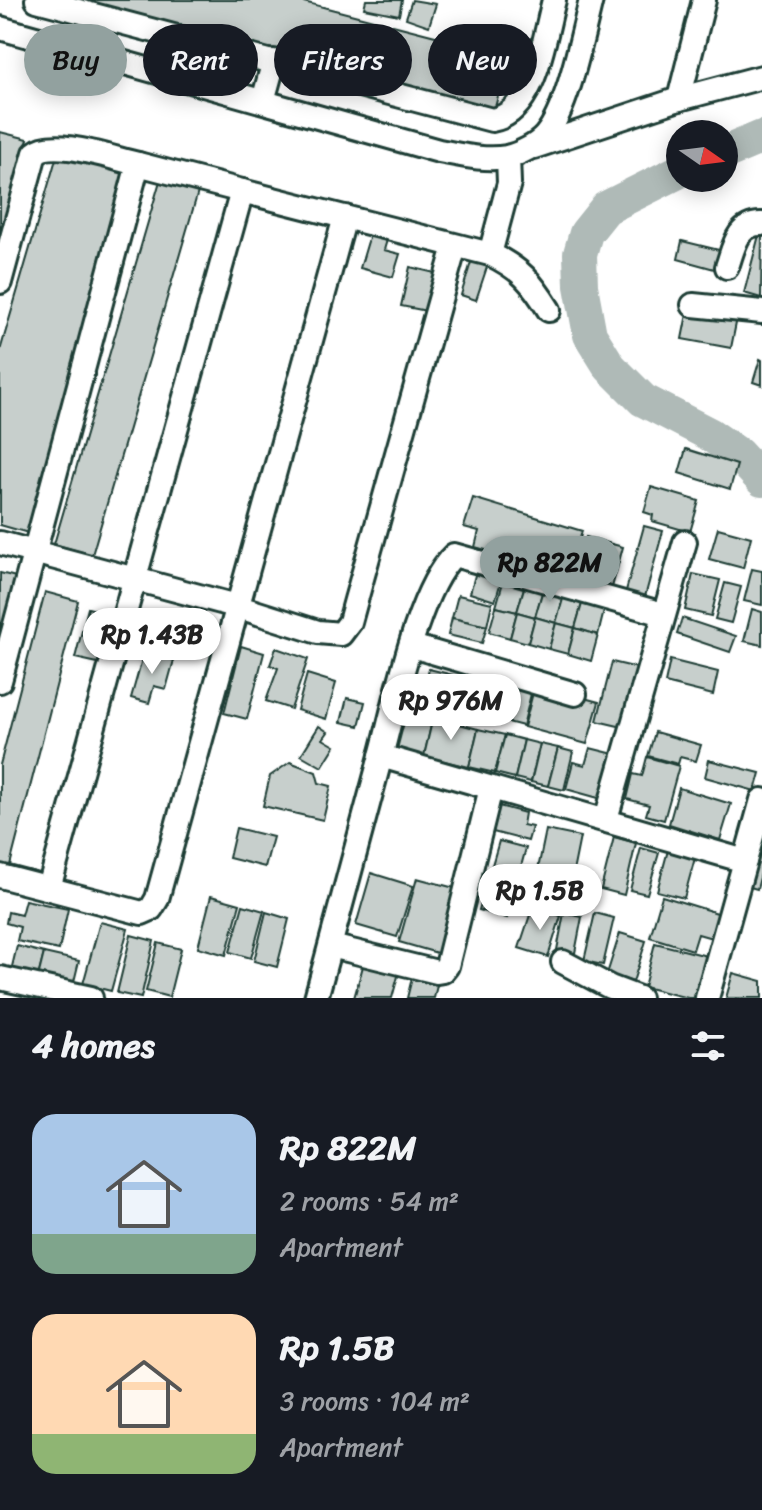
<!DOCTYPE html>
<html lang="en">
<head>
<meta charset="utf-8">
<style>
	:root { --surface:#171b24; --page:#242831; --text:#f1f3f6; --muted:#9ea1a6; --accent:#92a19f }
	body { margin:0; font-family:Sriracha,sans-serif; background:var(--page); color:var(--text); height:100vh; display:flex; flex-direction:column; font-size:30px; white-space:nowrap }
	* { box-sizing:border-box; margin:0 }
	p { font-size:26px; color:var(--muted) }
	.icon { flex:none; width:44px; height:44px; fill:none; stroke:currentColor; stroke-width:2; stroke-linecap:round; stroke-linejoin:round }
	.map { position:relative; height:998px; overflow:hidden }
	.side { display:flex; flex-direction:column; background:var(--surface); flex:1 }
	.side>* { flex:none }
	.guide { position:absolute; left:24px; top:24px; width:714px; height:72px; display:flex; gap:16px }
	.needle { width:52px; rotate:104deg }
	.buttons { position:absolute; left:666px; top:120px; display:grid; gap:16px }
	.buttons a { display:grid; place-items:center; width:72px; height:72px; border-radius:50%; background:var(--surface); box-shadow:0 4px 20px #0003; font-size:40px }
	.price { position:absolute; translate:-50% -68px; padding:0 18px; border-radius:28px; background:#fff; color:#222; font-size:26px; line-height:52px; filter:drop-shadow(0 2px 4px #0008) }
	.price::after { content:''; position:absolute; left:50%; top:48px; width:24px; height:18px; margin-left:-12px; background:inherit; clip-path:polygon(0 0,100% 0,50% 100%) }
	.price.selected { background:var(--accent); color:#111 }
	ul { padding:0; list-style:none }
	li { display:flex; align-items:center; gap:24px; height:200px; padding:0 32px }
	li span { display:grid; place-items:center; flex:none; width:224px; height:160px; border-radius:24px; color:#555 }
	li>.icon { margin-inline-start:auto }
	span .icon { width:96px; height:96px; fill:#fffc; stroke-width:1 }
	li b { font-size:34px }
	h2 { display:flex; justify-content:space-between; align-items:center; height:96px; padding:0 32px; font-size:34px }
	.chip { padding:0 28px; border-radius:36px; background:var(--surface); box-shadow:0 4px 20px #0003; font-size:28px; line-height:72px }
	.chip.selected { background:var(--accent); color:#111 }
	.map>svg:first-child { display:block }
</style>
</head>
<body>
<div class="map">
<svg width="762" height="998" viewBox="0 0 762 998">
	<rect width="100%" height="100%" fill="#fff"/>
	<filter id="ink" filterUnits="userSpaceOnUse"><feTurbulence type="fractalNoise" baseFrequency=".0125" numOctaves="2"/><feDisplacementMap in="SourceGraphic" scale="16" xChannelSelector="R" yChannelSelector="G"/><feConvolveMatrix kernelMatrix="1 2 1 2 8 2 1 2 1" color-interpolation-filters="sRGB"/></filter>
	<g filter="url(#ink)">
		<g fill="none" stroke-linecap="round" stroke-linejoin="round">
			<g stroke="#afbab7" stroke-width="34">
				<polyline points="724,153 762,137"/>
				<polyline points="680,171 606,208 586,233 580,254 581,286 590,335 610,367 643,400 709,434 738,454 762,480"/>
			</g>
		</g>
		<g fill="#c7cfcc" stroke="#1f3d34" stroke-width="2">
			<polygon points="65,0 296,0 509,55 494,111"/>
			<polygon points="366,0 402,0 399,15 364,8"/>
			<polygon points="412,0 436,4 429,26 406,18"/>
			<polygon points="0,132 28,139 0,236"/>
			<polygon points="58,152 136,175 32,534 0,525 0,351"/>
			<polygon points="162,174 200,185 92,555 54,544"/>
			<polygon points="372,228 389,233 384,250 400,254 393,277 360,268"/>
			<polygon points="759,235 762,236 761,298 744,293"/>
			<polygon points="682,241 723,251 718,270 678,259"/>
			<polygon points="472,259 488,264 476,300 461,295"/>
			<polygon points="410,267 435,273 427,311 401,306"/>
			<polygon points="688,309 737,318 731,348 682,339"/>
			<polygon points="760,359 762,360 762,385 753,382"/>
			<polygon points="686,449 737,465 730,489 679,473"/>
			<polygon points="651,487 699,501 690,532 652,521 653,515 644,512"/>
			<polygon points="473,498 582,531 570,574 475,547 479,531 464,527"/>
			<polygon points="644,526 663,531 643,604 624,598"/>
			<polygon points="718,528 751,537 743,568 709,559"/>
			<polygon points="586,537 623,547 611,591 574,581"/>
			<polygon points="477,568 503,575 495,601 470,593"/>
			<polygon points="752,569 762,571 762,605 744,601"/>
			<polygon points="0,573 16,577 0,640"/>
			<polygon points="693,574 720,580 711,616 685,610"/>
			<polygon points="505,575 526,581 517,612 496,607"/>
			<polygon points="526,581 544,586 535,617 517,612"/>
			<polygon points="725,583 741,587 731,623 715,619"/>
			<polygon points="544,586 565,592 556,623 535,617"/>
			<polygon points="45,592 78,601 8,873 0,871 0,765"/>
			<polygon points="565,592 584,597 575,628 556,623"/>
			<polygon points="458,595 492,603 487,626 452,618"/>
			<polygon points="584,597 606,603 598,635 575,628"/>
			<polygon points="496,607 517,612 510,638 489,632"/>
			<polygon points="88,608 111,614 98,663 75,658"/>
			<polygon points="752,609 762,612 762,645 744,641"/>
			<polygon points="517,612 535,617 528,643 510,638"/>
			<polygon points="535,617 556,623 549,649 528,643"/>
			<polygon points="154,618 183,627 174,660 144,652"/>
			<polygon points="452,618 487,626 482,643 448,635"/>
			<polygon points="682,618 736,636 730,652 677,634"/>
			<polygon points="556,623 575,628 568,654 549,649"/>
			<polygon points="575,628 598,635 591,661 568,654"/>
			<polygon points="241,646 264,653 247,719 224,713"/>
			<polygon points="276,648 308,659 291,709 266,701 278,668 270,665"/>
			<polygon points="144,652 174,660 166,689 154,686 149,703 131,698"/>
			<polygon points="670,660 718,672 713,695 665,683"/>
			<polygon points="612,662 642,669 627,728 597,721"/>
			<polygon points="429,669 469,679 464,701 424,691"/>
			<polygon points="476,672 533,686 523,726 466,711"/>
			<polygon points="307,674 336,683 326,719 297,710"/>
			<polygon points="535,685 599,702 587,744 524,727"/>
			<polygon points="424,691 464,701 459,721 419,711"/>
			<polygon points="347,698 365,702 359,726 341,722"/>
			<polygon points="407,711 433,717 424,756 397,749"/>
			<polygon points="433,717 478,729 469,767 424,756"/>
			<polygon points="319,726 328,732 323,739 335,746 322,767 301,755"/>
			<polygon points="478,729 505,735 495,773 469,767"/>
			<polygon points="655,732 701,745 696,761 680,757 678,764 648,756"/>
			<polygon points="505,735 524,740 515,778 495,773"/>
			<polygon points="524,740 540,744 531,782 515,778"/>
			<polygon points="540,744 558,748 548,786 531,782"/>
			<polygon points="558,748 573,752 564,790 548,786"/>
			<polygon points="590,748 614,754 602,799 566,789 573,762 585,765"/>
			<polygon points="647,757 679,766 664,820 646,815 649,805 627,799 633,774 642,776"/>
			<polygon points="709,760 760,773 755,791 705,777"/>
			<polygon points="290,762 316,772 319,783 331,786 323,820 263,806 270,776"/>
			<polygon points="679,788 731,804 720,840 669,824"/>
			<polygon points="499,806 525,813 523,825 532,827 528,841 493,832"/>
			<polygon points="236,828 273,837 265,867 229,858"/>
			<polygon points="546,830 580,837 572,877 565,890 551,889 537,874"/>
			<polygon points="614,837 636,843 624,895 601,889"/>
			<polygon points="499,841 526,848 507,918 479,910"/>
			<polygon points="753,847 762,850 762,870 757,889 743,885"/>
			<polygon points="641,848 659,853 647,894 630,890"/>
			<polygon points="668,850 695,858 684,898 657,891"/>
			<polygon points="371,873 413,886 397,937 356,925"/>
			<polygon points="417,878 462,890 444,955 399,942"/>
			<polygon points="211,896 240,904 226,955 198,947"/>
			<polygon points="662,896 727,916 719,940 698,934 693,950 650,937"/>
			<polygon points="25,900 68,909 59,950 17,941 20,927 6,923 8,912 21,915"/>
			<polygon points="243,905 264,911 251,958 230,952"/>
			<polygon points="533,906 561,916 548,957 519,948"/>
			<polygon points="266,912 289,919 277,967 254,961"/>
			<polygon points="564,913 582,917 575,953 557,950"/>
			<polygon points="595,913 614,918 603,965 584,961"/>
			<polygon points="100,922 128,929 111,991 83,984"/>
			<polygon points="620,933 646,941 633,982 607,974"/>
			<polygon points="131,935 154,941 141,998 117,993"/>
			<polygon points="158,943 181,949 169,997 146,991"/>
			<polygon points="655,943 711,957 700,998 688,998 644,987"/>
			<polygon points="17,946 44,953 37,981 10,975"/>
			<polygon points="44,953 79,961 72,990 37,981"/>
			<polygon points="365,959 400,969 392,998 354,998"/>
			<polygon points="414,970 439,977 434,998 407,998"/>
			<polygon points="733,973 762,981 762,998 726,998"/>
		</g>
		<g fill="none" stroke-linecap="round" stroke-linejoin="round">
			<defs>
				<g id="minor">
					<path d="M 37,0 L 492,120 C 536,112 544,37 554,0"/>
					<path d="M 0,28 L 439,151 C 461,155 485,161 507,157 C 520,154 537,145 545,136 C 568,109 582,36 591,0"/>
					<polyline points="679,99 704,0"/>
					<polyline points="263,101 274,61"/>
					<polyline points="534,147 679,99 762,77"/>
					<polyline points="138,164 242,191"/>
					<polyline points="490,254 509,183 508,157"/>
					<path d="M 727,267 C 734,247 737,223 762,224"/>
					<path d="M 0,282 L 35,153 C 53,137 114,159 138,164 L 0,681"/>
					<polyline points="693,305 762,312"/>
					<polyline points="0,543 236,606 318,632 341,634 350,622 356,600 455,246"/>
					<polyline points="412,646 575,694"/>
					<path d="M 381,756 C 395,705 417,590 454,555 L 663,614"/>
					<polyline points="606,819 685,542"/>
					<polyline points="0,876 142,913 151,909 157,899 345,217"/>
					<path d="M 49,888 L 242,191 L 490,254 C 521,269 531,281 549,310"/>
					<polyline points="331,946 437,972 443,971 447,966 491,788"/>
					<polyline points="563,962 610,987 639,998"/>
					<polyline points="0,978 91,998"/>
					<polyline points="316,998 381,756 745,861 762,800"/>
					<polyline points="707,998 745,861"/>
				</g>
			</defs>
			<use href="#minor" stroke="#1f3d34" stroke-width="28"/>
			<use href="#minor" stroke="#fff" stroke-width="22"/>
		</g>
	</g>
</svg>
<div class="buttons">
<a><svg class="needle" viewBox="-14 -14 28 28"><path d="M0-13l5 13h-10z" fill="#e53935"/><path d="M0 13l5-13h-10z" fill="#9ea1a6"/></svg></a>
</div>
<b class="price selected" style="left:550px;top:604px">Rp 822M</b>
<b class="price" style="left:152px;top:676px">Rp 1.43B</b>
<b class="price" style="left:451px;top:742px">Rp 976M</b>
<b class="price" style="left:540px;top:932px">Rp 1.5B</b>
<div class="guide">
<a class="chip selected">Buy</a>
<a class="chip">Rent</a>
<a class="chip">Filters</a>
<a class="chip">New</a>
</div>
</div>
<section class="side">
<h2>4 homes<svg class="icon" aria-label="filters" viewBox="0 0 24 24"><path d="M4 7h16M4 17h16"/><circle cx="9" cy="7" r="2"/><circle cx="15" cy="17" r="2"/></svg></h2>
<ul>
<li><span style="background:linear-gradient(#a9c7e8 75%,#7fa58c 0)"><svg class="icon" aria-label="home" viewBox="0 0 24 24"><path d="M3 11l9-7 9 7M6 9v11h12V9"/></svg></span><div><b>Rp 822M</b><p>2 rooms · 54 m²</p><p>Apartment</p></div></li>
<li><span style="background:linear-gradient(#ffd9b3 75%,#8fb573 0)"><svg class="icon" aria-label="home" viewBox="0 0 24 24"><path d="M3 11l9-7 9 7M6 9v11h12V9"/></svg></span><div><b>Rp 1.5B</b><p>3 rooms · 104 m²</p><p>Apartment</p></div></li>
</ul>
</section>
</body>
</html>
